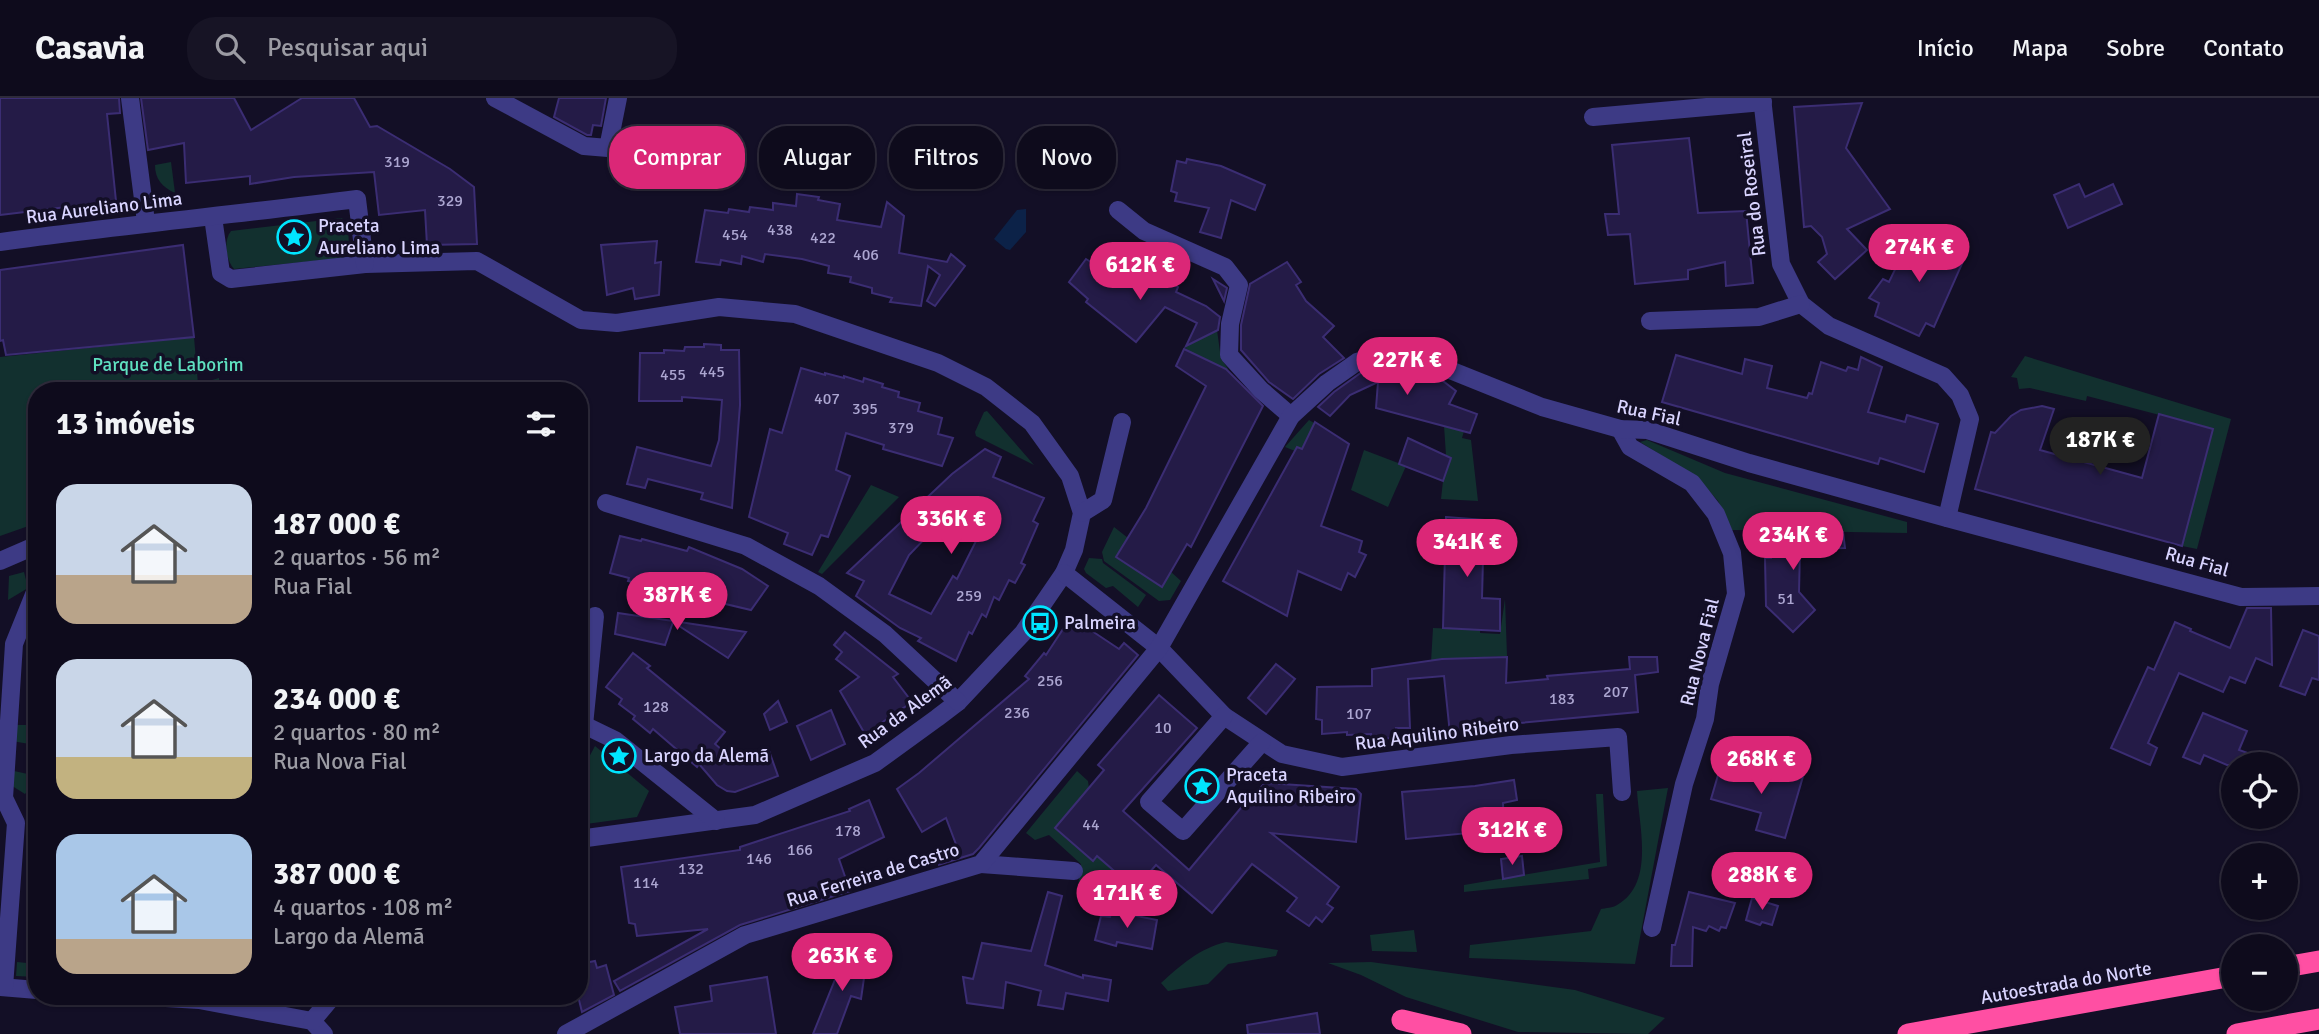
<!DOCTYPE html>
<html lang="pt">
<head>
<meta charset="utf-8">
<style>
	:root { --surface:#0e0b1c; --page:#171425; --text:#f1f3f6; --muted:#9b9ba3; --line:#2e2b3b; --accent:#db2777 }
	body { margin:0; font-family:Signika,sans-serif; background:var(--page); color:var(--text); height:100vh; display:flex; flex-direction:column; font-size:26px; white-space:nowrap }
	* { box-sizing:border-box; margin:0 }
	p { font-size:23px; color:var(--muted) }
	.icon { flex:none; width:38px; height:38px; fill:none; stroke:currentColor; stroke-width:2; stroke-linecap:round; stroke-linejoin:round }
	.map { position:relative; flex:1; overflow:hidden }
	.drawer { position:absolute; left:28px; top:284px; width:560px; height:623px; display:flex; flex-direction:column; background:var(--surface); border-radius:28px; box-shadow:0 2px 5px #0004,0 0 0 2px var(--line) }
	.drawer>* { flex:none }
	.hud { position:absolute; left:609px; top:28px; width:665px; height:63px; display:flex; gap:14px }
	.buttons { position:absolute; left:2221px; top:654px; display:grid; gap:14px }
	.buttons a { display:grid; place-items:center; width:77px; height:77px; border-radius:50%; background:var(--surface); box-shadow:0 2px 5px #0004,0 0 0 2px var(--line); font-size:35px }
	.price { position:absolute; translate:-50% -60px; padding:0 16px; border-radius:24px; background:var(--accent); color:#fff; font-size:23px; line-height:46px; filter:drop-shadow(0 2px 4px #0008) }
	.price::after { content:''; position:absolute; left:50%; top:42px; width:21px; height:16px; margin-left:-10px; background:inherit; clip-path:polygon(0 0,100% 0,50% 100%) }
	.price.active { background:#222; color:#fff }
	ul { padding:0; list-style:none }
	li { display:flex; align-items:center; gap:21px; height:175px; padding:0 28px }
	li span { display:grid; place-items:center; flex:none; width:196px; height:140px; border-radius:21px; color:#555 }
	li>.icon { margin-inline-start:auto }
	span .icon { width:84px; height:84px; fill:#fffc; stroke-width:1 }
	li b { font-size:30px }
	h2 { display:flex; justify-content:space-between; align-items:center; height:84px; padding:0 28px; font-size:30px }
	.chip { padding:0 24px; border-radius:28px; background:var(--surface); box-shadow:0 2px 5px #0004,0 0 0 2px var(--line); font-size:24px; line-height:63px }
	.chip.active { background:var(--accent); color:#fff }
	header { display:flex; align-items:center; gap:42px; box-sizing:border-box; height:98px; padding:0 35px; background:var(--surface); border-bottom:2px solid var(--line) }
	header strong { font-size:33px }
	nav { display:flex; gap:38px; margin-inline-start:auto; font-size:24px }
	.search { width:490px; height:63px; background:var(--page); display:flex; align-items:center; gap:18px; box-sizing:border-box; padding:0 24px; border-radius:28px; color:var(--muted); font-size:26px }
	.map>svg:first-child { display:block }
</style>
</head>
<body>
<header>
<strong>Casavia</strong>
<div class="search"><svg class="icon" aria-label="search" viewBox="0 0 24 24"><circle cx="10" cy="10" r="6"/><path d="M15 15l6 6"/></svg>Pesquisar aqui</div>
<nav><a>Início</a><a>Mapa</a><a>Sobre</a><a>Contato</a></nav>
</header>
<div class="map">
<svg width="2319" height="936" viewBox="0 0 2319 936">
	<rect width="100%" height="100%" fill="#130f26"/>
	<g fill="#12302f">
		<path d="M 171,64 L 175,95 C 162,89 155,81 155,67 Z"/>
		<path d="M 342,120 C 350,130 351,150 344,160 L 234,171 C 226,162 223,143 231,133 Z"/>
		<polygon points="1198,226 1217,232 1221,261 1229,272 1217,267 1215,270 1185,250"/>
		<polygon points="194,239 198,286 219,280 220,292 37,292 37,425 0,438 0,259"/>
		<polygon points="2025,258 2231,321 2197,451 2182,448 2213,331 2087,298 2086,303 2030,290 2019,291 2017,280 2011,279"/>
		<polygon points="987,313 1034,367 976,338 975,334 984,314"/>
		<polygon points="1309,322 1338,339 1318,342 1308,337 1302,351 1297,349 1295,353 1285,349"/>
		<polygon points="1444,328 1464,333 1462,340 1471,342 1478,403 1441,401 1443,383 1451,360 1446,357"/>
		<polygon points="1647,342 1725,375 1907,424 1907,435 1732,432 1718,403 1698,380 1640,344"/>
		<polygon points="1364,352 1406,368 1388,409 1351,392"/>
		<polygon points="871,387 899,399 822,476 818,474"/>
		<polygon points="1114,429 1128,440 1116,459 1162,489 1171,474 1181,483 1170,502 1159,503 1104,463 1102,454"/>
		<polygon points="1089,460 1102,461 1103,465 1146,497 1138,509 1113,488 1106,490 1086,475 1084,471"/>
		<polygon points="24,474 28,490 8,502 9,478"/>
		<polygon points="1505,501 1507,558 1442,561 1431,564 1433,530 1462,531 1464,517 1480,518 1480,535 1500,536"/>
		<polygon points="34,550 37,550 35,647 12,643 14,627 30,627"/>
		<polygon points="595,648 649,693 637,719 579,727 579,678"/>
		<polygon points="14,673 37,678 37,682 25,696 9,686"/>
		<polygon points="1077,673 1088,683 1089,690 1055,730 1092,763 1097,758 1118,776 1112,796 1078,788 1081,766 1049,737 1035,742 1026,735"/>
		<path d="M 1668,690 L 1635,866 L 1469,860 L 1470,847 L 1591,833 L 1601,811 C 1605,810 1613,810 1617,807 C 1655,786 1639,728 1637,693 Z"/>
		<polygon points="1596,696 1603,696 1607,768 1588,771 1589,781 1464,794 1464,787 1600,764"/>
		<polygon points="1414,832 1417,854 1372,853 1370,837"/>
		<path d="M 1226,844 L 1278,852 L 1276,858 L 1228,866 L 1208,886 L 1168,893 L 1161,885 C 1181,867 1200,850 1226,844 Z"/>
		<polygon points="17,864 27,865 33,873 37,873 37,879 16,878"/>
		<polygon points="1371,864 1575,892 1665,920 1648,936 1518,934 1406,899 1361,877 1328,865"/>
	</g>
	<polygon fill="#0c2248" points="1026,111 1026,134 1010,152 1006,151 994,141 1017,112"/>
	<g fill="#241b47" stroke="#3b2d73" stroke-width="2" fill-rule="evenodd">
		<polygon points="0,0 119,0 120,15 107,16 116,103 0,117"/>
		<polygon points="141,0 234,0 251,32 302,0 354,0 370,29 377,28 450,71 474,89 477,146 427,147 425,112 379,117 374,74 294,79 250,86 250,78 186,85 184,45 148,52"/>
		<polygon points="559,0 606,0 601,28 593,27 591,37 587,37 554,19"/>
		<polygon points="1862,5 1846,50 1890,111 1847,131 1867,152 1835,181 1818,164 1827,156 1822,139 1811,128 1804,129 1794,9"/>
		<polygon points="1689,40 1698,115 1746,113 1753,185 1726,188 1725,164 1688,172 1688,181 1635,186 1630,136 1608,137 1605,116 1619,116 1612,47"/>
		<polygon points="1187,61 1221,68 1265,87 1255,112 1231,102 1221,140 1200,134 1209,110 1175,103 1177,95 1171,93 1177,63 1186,65"/>
		<polygon points="2079,86 2085,99 2113,86 2122,106 2068,130 2054,97"/>
		<polygon points="797,96 819,99 818,102 840,106 837,122 881,129 887,104 904,118 899,155 947,164 951,156 965,168 935,208 927,203 940,177 928,168 921,208 890,204 892,200 872,195 872,190 850,184 851,179 828,175 829,168 802,161 765,156 763,164 742,158 741,166 721,162 720,167 696,164 705,112 728,115 729,111 749,114 750,109 773,112 773,105 796,108"/>
		<polygon points="1917,133 1968,152 1934,229 1926,225 1919,238 1875,218 1879,205 1869,200 1883,181 1889,184 1905,151"/>
		<polygon points="657,143 655,165 661,164 659,197 635,201 633,190 607,197 601,147"/>
		<polygon points="183,147 194,239 6,257 3,242 0,243 0,172"/>
		<polygon points="1086,161 1139,193 1152,171 1178,189 1176,194 1206,208 1220,219 1218,232 1186,248 1197,225 1165,209 1136,244 1086,204 1088,201 1069,184"/>
		<polygon points="1287,164 1301,184 1296,187 1306,203 1334,228 1323,239 1344,260 1319,276 1293,301 1269,284 1241,252 1241,227 1250,186"/>
		<polygon points="1213,181 1227,190 1224,203"/>
		<polygon points="704,246 721,247 721,252 739,252 740,307 732,410 701,401 703,395 648,381 645,390 627,386 637,349 711,368 719,342 722,302 682,299 682,303 639,303 640,255 664,255 664,252 684,253 685,249 704,249"/>
		<polygon points="1184,251 1226,271 1263,308 1191,449 1187,446 1162,489 1116,459 1146,410 1206,288 1176,268"/>
		<polygon points="1676,257 1742,276 1745,261 1772,268 1767,290 1807,300 1809,295 1812,296 1821,264 1846,273 1848,269 1858,272 1861,259 1882,269 1868,314 1905,324 1907,317 1938,326 1924,374 1880,360 1878,366 1662,304"/>
		<polygon points="1379,269 1418,275 1419,272 1439,280 1456,293 1449,306 1477,316 1470,335 1376,310 1378,284 1350,297 1330,318 1318,309 1334,294 1362,274"/>
		<polygon points="801,270 825,277 825,275 844,280 844,278 863,284 864,280 883,286 882,289 899,294 898,299 920,305 918,313 942,320 938,336 953,340 942,368 883,351 884,347 846,335 836,372 850,378 828,439 821,437 812,457 784,446 788,435 749,419 770,331 782,335"/>
		<polygon points="2042,308 2054,311 2040,352 2142,380 2159,316 2213,331 2182,448 1975,391 1991,334 1995,335 2011,318 2021,312"/>
		<polygon points="1315,324 1349,346 1321,428 1362,443 1359,454 1366,457 1355,479 1348,475 1341,492 1298,473 1287,518 1223,483 1297,349 1302,351"/>
		<polygon points="1408,340 1451,360 1443,383 1399,366"/>
		<path d="M 985,351 L 1001,359 L 993,379 L 1044,400 L 1033,423 L 1038,426 L 1021,465 L 1025,467 L 1015,485 L 1009,482 L 999,502 L 994,499 L 986,519 L 982,516 L 972,536 L 969,534 L 956,563 L 918,543 L 921,540 L 900,530 L 856,498 L 864,483 L 847,475 L 952,376 ZM 955,409 L 981,426 L 978,432 L 981,433 L 957,481 L 953,478 L 931,516 L 889,496 L 909,457 Z"/>
		<polygon points="1446,419 1484,422 1482,500 1500,501 1500,533 1443,530"/>
		<polygon points="1772,432 1843,434 1845,450 1800,451 1799,494 1815,512 1793,534 1766,508 1765,460 1771,460"/>
		<polygon points="620,438 641,443 642,441 687,453 689,449 742,471 768,488 751,512 628,483 629,480 610,475"/>
		<polygon points="2247,510 2271,510 2272,567 2256,560 2245,585 2230,579 2223,594 2179,575 2148,645 2157,650 2150,667 2111,650 2148,569 2154,572 2175,524 2191,531 2190,533 2230,550"/>
		<polygon points="618,515 673,523 746,534 728,560 673,524 665,547 615,536"/>
		<polygon points="1071,519 1119,551 1124,545 1138,557 979,750 973,756 938,767 957,749 946,720 922,734 897,691 919,675 1029,581 1025,578 1044,555 1046,557"/>
		<polygon points="2303,532 2319,538 2319,582 2312,580 2305,597 2280,588"/>
		<polygon points="845,534 898,576 893,579 912,604 865,636 840,593 859,579 836,561 842,554 834,547"/>
		<polygon points="633,555 650,568 647,570 725,634 715,646 735,663 768,650 778,678 735,694 727,693 717,687 699,666 697,669 653,631 650,635 633,621 635,618 619,606 622,601 606,589"/>
		<polygon points="1507,559 1506,585 1548,581 1547,578 1630,571 1629,559 1657,559 1658,574 1635,577 1638,614 1498,627 1499,632 1450,636 1444,578 1408,581 1410,630 1396,630 1397,640 1371,641 1371,636 1347,637 1347,634 1322,636 1322,622 1316,621 1317,589 1372,588 1372,571 1442,561"/>
		<polygon points="1276,566 1295,581 1266,616 1248,600"/>
		<polygon points="1159,597 1197,630 1123,713 1189,772 1245,705 1265,685 1356,691 1361,696 1356,744 1271,735 1339,789 1327,806 1333,810 1322,824 1316,819 1309,828 1287,813 1297,800 1252,766 1212,815 1156,767 1135,791 1097,758 1093,763 1055,730 1104,672 1098,667"/>
		<polygon points="778,603 787,624 770,632 764,616"/>
		<polygon points="831,612 845,646 811,662 797,628"/>
		<polygon points="2203,615 2247,633 2239,652 2273,664 2273,667 2227,667 2204,657 2200,666 2183,659"/>
		<polygon points="1721,667 1749,676 1750,673 1779,683 1782,670 1804,675 1785,740 1756,732 1761,715 1711,701"/>
		<polygon points="1514,682 1517,702 1503,705 1504,740 1480,741 1479,734 1406,741 1402,694 1475,688"/>
		<polygon points="869,702 884,739 839,761 850,793 740,827 620,893 614,883 708,831 637,838 635,826 629,825 621,769 740,752 740,749 850,713 849,711"/>
		<polygon points="1522,758 1524,777 1503,781 1501,761"/>
		<polygon points="1048,794 1062,798 1045,867 1083,880 1083,877 1111,882 1108,903 1066,895 1063,911 1038,907 1041,893 1006,884 1003,910 967,905 963,879 973,881 982,845 1031,853"/>
		<polygon points="1689,794 1735,805 1726,830 1721,829 1719,833 1709,828 1706,833 1693,829 1692,868 1671,868 1672,847 1675,847"/>
		<polygon points="1752,800 1778,808 1772,827 1762,824 1760,827 1746,822"/>
		<polygon points="1112,813 1157,822 1152,851 1117,844 1116,848 1095,842 1101,818 1110,819"/>
		<polygon points="842,854 867,859 861,901 851,898 837,936 813,936 836,879"/>
		<polygon points="595,863 597,870 606,867 614,897 582,914 579,902 579,866"/>
		<polygon points="767,879 776,936 680,936 675,909 712,903 710,888"/>
		<polygon points="1317,915 1320,936 1248,936 1247,927"/>
	</g>
	<g fill="none" stroke-linecap="round" stroke-linejoin="round">
		<g stroke="#3d3a85" stroke-width="18">
			<polyline points="130,0 146,124"/>
			<polyline points="495,0 584,48 608,50 618,0"/>
			<polyline points="1762,0 1781,166 1801,206 1829,228 1943,278 1960,297 1970,321 1947,420"/>
			<polyline points="1593,19 1763,4"/>
			<polyline points="1118,112 1144,133 1225,169 1239,187 1230,226 1229,257 1261,292 1291,318"/>
			<polyline points="213,119 221,175 231,181 365,166 477,163 581,222 617,225 719,209 795,216 938,265 986,289 1032,325 1070,378 1082,415 1074,452 1064,475 1023,535 958,604 937,620 875,665 755,717 579,741"/>
			<path d="M 0,144 C 119,128 238,116 357,101 L 365,166"/>
			<polyline points="1650,223 1759,219 1801,206"/>
			<polyline points="1620,331 1630,349 1692,385 1716,416 1732,455 1736,496 1710,586 1705,621 1684,686 1652,830"/>
			<polyline points="606,405 746,448 819,488 885,536 958,604"/>
			<polyline points="1082,415 1103,402 1122,324"/>
			<polyline points="0,463 37,447"/>
			<polyline points="1064,475 1159,550 1224,618 1282,656 1342,669 1511,647 1618,639 1622,694"/>
			<polyline points="1224,618 1149,704 1183,733 1262,644"/>
			<polyline points="584,627 615,642 716,723"/>
			<polyline points="580,636 584,627 595,518"/>
			<polyline points="981,766 1074,773"/>
			<polyline points="0,889 37,892"/>
			<polyline points="4,889 16,725 4,700 14,546 35,494"/>
			<polyline points="133,898 199,902 312,923 324,936"/>
			<polyline points="312,923 333,898"/>
			<polyline points="566,936 745,837 981,766 1159,550 1291,318 1327,285 1357,264 1388,255 1420,260 1542,309 1620,331 1647,332 1749,365 1947,420 2241,499 2319,498"/>
		</g>
		<g stroke="#ff4fa3" stroke-width="21">
			<polyline points="2286,869 2319,863"/>
			<polyline points="1402,922 1461,936"/>
			<polyline points="1908,936 2233,878"/>
			<polyline points="2237,936 2319,921"/>
		</g>
	</g>
	<defs>
		<symbol id="sight-ring" viewBox="-11 -11 22 22"><circle r="9.5" fill="#130f26" stroke="#00e5ff" stroke-width="1.5"/><path d="M0-6L1.8-2.2L6-1.7L2.9 1.2L3.7 5.4L0 3.3L-3.7 5.4L-2.9 1.2L-6-1.7L-1.8-2.2Z" fill="#00e5ff"/></symbol>
		<symbol id="bus-ring" viewBox="-11 -11 22 22"><circle r="9.5" fill="#130f26" stroke="#00e5ff" stroke-width="1.5"/><path d="M-5-6H5V4H4V6H2V4H-2V6H-4V4H-5ZM-3.5-4V0h7V-4ZM-3.5 1.2v1.5H-2V1.2ZM2 1.2v1.5H3.5V1.2Z" fill="#00e5ff"/></symbol>
	</defs>
	<g fill-rule="evenodd">
		<use href="#sight-ring" x="275" y="120" width="38" height="38"/>
		<use href="#bus-ring" x="1021" y="506" width="38" height="38"/>
		<use href="#sight-ring" x="600" y="639" width="38" height="38"/>
		<use href="#sight-ring" x="1183" y="669" width="38" height="38"/>
	</g>
	<g text-anchor="middle" dominant-baseline="central" stroke-width="7" stroke-linejoin="round" paint-order="stroke">
		<g font-size="16" fill="#aca6d1">
			<text x="397" y="64">319</text>
			<text x="450" y="103">329</text>
			<text x="780" y="132">438</text>
			<text x="735" y="137">454</text>
			<text x="823" y="140">422</text>
			<text x="866" y="157">406</text>
			<text x="712" y="274">445</text>
			<text x="673" y="277">455</text>
			<text x="827" y="301">407</text>
			<text x="865" y="311">395</text>
			<text x="901" y="330">379</text>
			<text x="969" y="498">259</text>
			<text x="1786" y="501">51</text>
			<text x="1050" y="583">256</text>
			<text x="1616" y="594">207</text>
			<text x="1562" y="601">183</text>
			<text x="656" y="609">128</text>
			<text x="1017" y="615">236</text>
			<text x="1359" y="616">107</text>
			<text x="1163" y="630">10</text>
			<text x="1091" y="727">44</text>
			<text x="848" y="733">178</text>
			<text x="800" y="752">166</text>
			<text x="759" y="761">146</text>
			<text x="691" y="771">132</text>
			<text x="646" y="785">114</text>
		</g>
		<g font-size="19" fill="#d9d4ff" stroke="#130f26">
			<text transform="translate(1752 96) rotate(-97)">Rua do Roseiral</text>
			<text transform="translate(104 110) rotate(-7)">Rua Aureliano Lima</text>
			<text transform="translate(1649 315) rotate(12)">Rua Fial</text>
			<text transform="translate(2197 464) rotate(16)">Rua Fial</text>
			<text transform="translate(1700 554) rotate(-76)">Rua Nova Fial</text>
			<text transform="translate(905 614) rotate(-36)">Rua da Alemã</text>
			<text transform="translate(1437 636) rotate(-7)">Rua Aquilino Ribeiro</text>
			<text transform="translate(873 777) rotate(-17)">Rua Ferreira de Castro</text>
			<text transform="translate(2066 885) rotate(-10)">Autoestrada do Norte</text>
		</g>
		<g font-size="19" fill="#d9d4ff" stroke="#130f26" text-anchor="start">
			<text x="318" y="128">Praceta<tspan x="318" dy="22">Aureliano Lima</tspan></text>
			<text x="1064" y="525">Palmeira</text>
			<text x="644" y="658">Largo da Alemã</text>
			<text x="1226" y="677">Praceta<tspan x="1226" dy="22">Aquilino Ribeiro</tspan></text>
		</g>
		<g font-size="19" fill="#5fe0c0" stroke="#130f26">
			<text x="168" y="267">Parque de Laborim</text>
		</g>
	</g>
</svg>
<div class="buttons">
<a><svg class="icon" aria-label="locate" viewBox="0 0 24 24"><circle cx="12" cy="12" r="6"/><path d="M12 2v4M12 18v4M2 12h4M18 12h4"/></svg></a>
<a>+</a>
<a>−</a>
</div>
<b class="price" style="left:1919px;top:186px">274K €</b>
<b class="price" style="left:1140px;top:204px">612K €</b>
<b class="price" style="left:1407px;top:299px">227K €</b>
<b class="price active" style="left:2100px;top:379px">187K €</b>
<b class="price" style="left:951px;top:458px">336K €</b>
<b class="price" style="left:1793px;top:474px">234K €</b>
<b class="price" style="left:1467px;top:481px">341K €</b>
<b class="price" style="left:677px;top:534px">387K €</b>
<b class="price" style="left:1761px;top:698px">268K €</b>
<b class="price" style="left:1512px;top:769px">312K €</b>
<b class="price" style="left:1762px;top:814px">288K €</b>
<b class="price" style="left:1127px;top:832px">171K €</b>
<b class="price" style="left:842px;top:895px">263K €</b>
<div class="hud">
<a class="chip active">Comprar</a>
<a class="chip">Alugar</a>
<a class="chip">Filtros</a>
<a class="chip">Novo</a>
</div>
<section class="drawer">
<h2>13 imóveis<svg class="icon" aria-label="filters" viewBox="0 0 24 24"><path d="M4 7h16M4 17h16"/><circle cx="9" cy="7" r="2"/><circle cx="15" cy="17" r="2"/></svg></h2>
<ul>
<li><span style="background:linear-gradient(#c9d6e8 65%,#b9a48a 0)"><svg class="icon" aria-label="home" viewBox="0 0 24 24"><path d="M3 11l9-7 9 7M6 9v11h12V9"/></svg></span><div><b>187 000 €</b><p>2 quartos · 56 m²</p><p>Rua Fial</p></div></li>
<li><span style="background:linear-gradient(#c9d6e8 70%,#c2b280 0)"><svg class="icon" aria-label="home" viewBox="0 0 24 24"><path d="M3 11l9-7 9 7M6 9v11h12V9"/></svg></span><div><b>234 000 €</b><p>2 quartos · 80 m²</p><p>Rua Nova Fial</p></div></li>
<li><span style="background:linear-gradient(#a9c7e8 75%,#b9a48a 0)"><svg class="icon" aria-label="home" viewBox="0 0 24 24"><path d="M3 11l9-7 9 7M6 9v11h12V9"/></svg></span><div><b>387 000 €</b><p>4 quartos · 108 m²</p><p>Largo da Alemã</p></div></li>
</ul>
</section>
</div>
</body>
</html>
